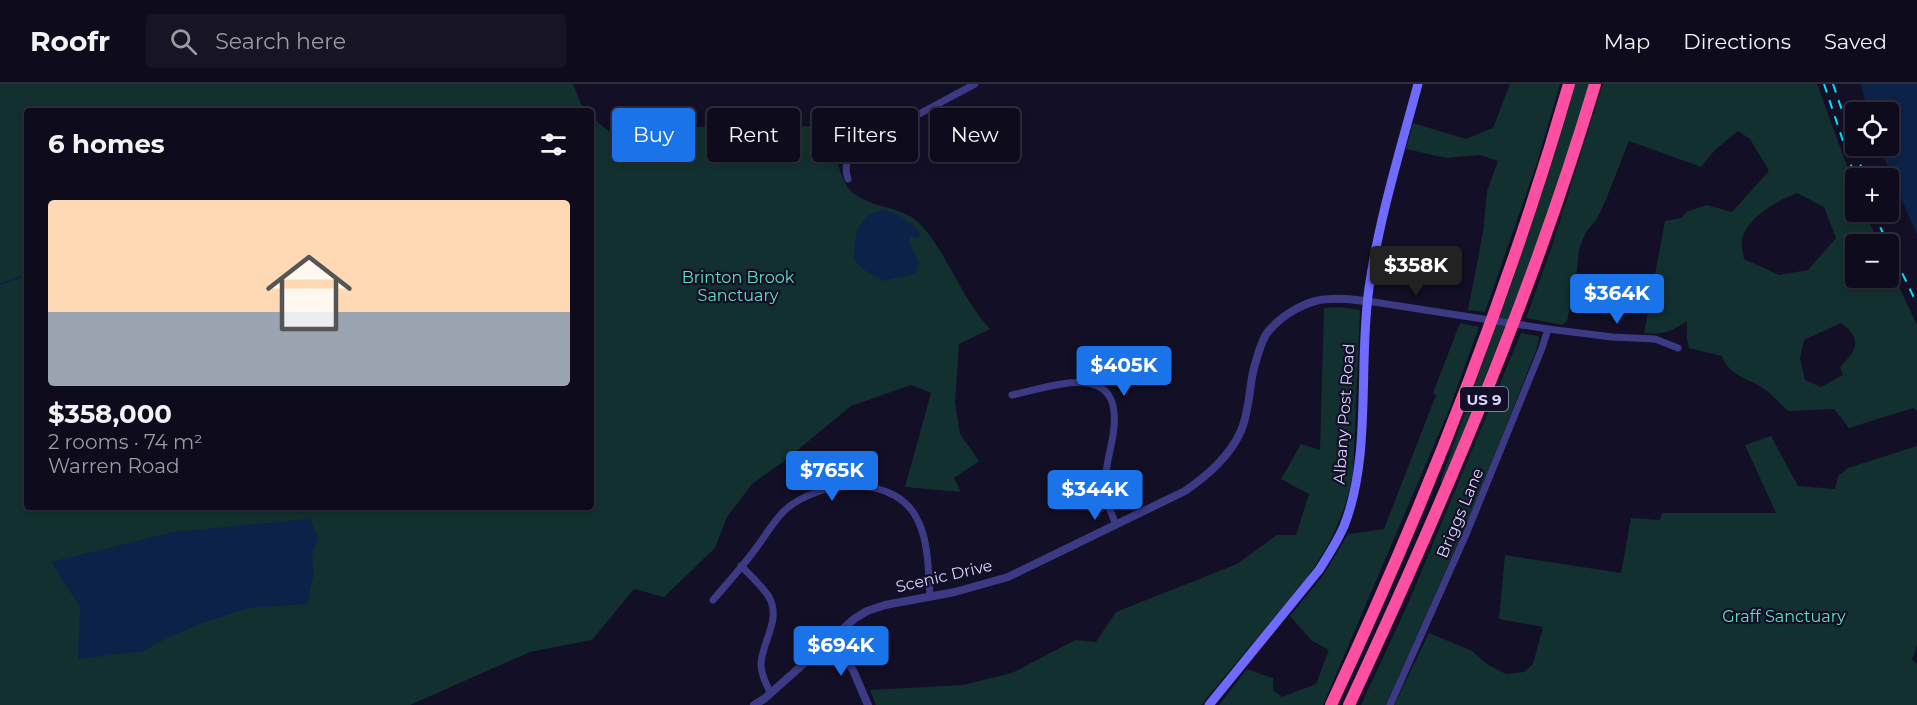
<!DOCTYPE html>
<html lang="en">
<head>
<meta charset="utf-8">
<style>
	:root { --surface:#0e0b1c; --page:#171425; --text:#f1f3f6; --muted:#9b9ba3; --line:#2e2b3b; --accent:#1a73e8 }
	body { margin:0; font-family:Montserrat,sans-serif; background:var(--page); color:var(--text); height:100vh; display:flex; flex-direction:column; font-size:22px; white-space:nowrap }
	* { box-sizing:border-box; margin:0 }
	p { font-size:20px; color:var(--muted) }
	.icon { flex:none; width:33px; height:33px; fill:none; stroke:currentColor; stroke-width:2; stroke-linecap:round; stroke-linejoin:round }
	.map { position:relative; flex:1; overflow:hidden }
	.panel { position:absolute; left:24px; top:24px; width:570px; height:402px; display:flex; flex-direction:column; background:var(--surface); border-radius:6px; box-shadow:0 3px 9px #0003,0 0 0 2px var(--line) }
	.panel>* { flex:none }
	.hud { position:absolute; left:612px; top:24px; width:570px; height:54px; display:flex; gap:12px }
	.fabs { position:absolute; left:1845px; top:18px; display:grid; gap:12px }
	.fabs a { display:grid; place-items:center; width:54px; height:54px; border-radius:6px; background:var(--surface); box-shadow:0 3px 9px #0003,0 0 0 2px var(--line); font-size:30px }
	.price { position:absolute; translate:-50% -51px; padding:0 14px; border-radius:6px; background:var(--accent); color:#fff; font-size:20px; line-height:39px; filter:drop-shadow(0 2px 3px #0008) }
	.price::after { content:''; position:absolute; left:50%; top:36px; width:18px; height:14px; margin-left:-9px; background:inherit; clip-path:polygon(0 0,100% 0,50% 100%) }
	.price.selected { background:#222; color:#fff }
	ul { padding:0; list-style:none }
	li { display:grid; align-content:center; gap:12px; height:318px; padding:0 24px }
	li+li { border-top:2px solid var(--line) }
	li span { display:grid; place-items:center; height:186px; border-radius:6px; color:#555 }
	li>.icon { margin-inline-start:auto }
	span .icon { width:108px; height:108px; fill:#fffc; stroke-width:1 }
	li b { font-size:26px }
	h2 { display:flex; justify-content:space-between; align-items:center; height:72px; padding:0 24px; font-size:26px }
	.tag { padding:0 21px; border-radius:6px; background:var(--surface); box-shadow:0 3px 9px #0003,0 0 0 2px var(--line); font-size:21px; line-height:54px }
	.tag.selected { background:var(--accent); color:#fff }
	header { display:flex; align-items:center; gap:36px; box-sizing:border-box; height:84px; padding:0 30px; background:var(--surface); border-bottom:2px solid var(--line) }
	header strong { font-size:28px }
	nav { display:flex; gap:33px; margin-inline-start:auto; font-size:21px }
	.search { width:420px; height:54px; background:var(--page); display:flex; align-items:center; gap:15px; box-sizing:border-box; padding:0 21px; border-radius:6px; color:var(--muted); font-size:22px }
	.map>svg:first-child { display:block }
</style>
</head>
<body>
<header>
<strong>Roofr</strong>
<div class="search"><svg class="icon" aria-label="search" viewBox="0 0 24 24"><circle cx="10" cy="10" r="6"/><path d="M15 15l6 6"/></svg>Search here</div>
<nav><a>Map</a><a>Directions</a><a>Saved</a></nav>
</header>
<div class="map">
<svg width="1917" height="621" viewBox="0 0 1917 621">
	<rect width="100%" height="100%" fill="#130f26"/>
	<g fill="#12302f" fill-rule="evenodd">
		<path d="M 0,0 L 573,0 L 584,27 L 27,27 L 27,423 L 591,423 L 591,33 L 624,59 L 687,43 L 823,42 C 826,47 829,53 831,58 C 836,70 841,96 849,105 C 868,126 904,120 922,142 C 949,173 962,215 990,245 L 959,260 L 955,318 L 960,350 L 979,377 L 954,394 L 961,408 L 905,403 L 931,309 L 911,301 L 851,322 L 783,378 L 752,400 L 727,433 L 715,464 L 664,513 L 634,505 L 592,556 L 530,568 L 410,621 L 0,621 Z"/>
		<polygon points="1510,0 1560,0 1537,79 1485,228 1468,226 1483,148 1487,107 1498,77 1480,71 1446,74 1406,65 1413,39 1466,55 1493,44"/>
		<polygon points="1575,0 1590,0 1584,20 1534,169 1443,399 1440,398 1512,198 1539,119"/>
		<path d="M 1603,0 L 1817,0 L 1855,104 L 1856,128 L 1865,128 L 1879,160 L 1856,160 L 1856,194 L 1888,194 L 1889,182 L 1917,241 L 1917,327 L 1913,324 L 1849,344 L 1834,325 L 1788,327 C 1780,319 1772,311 1763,304 C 1747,294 1729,292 1722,272 L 1689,264 L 1687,256 L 1687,237 C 1670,248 1665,251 1644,249 L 1665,137 L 1681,134 L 1688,127 L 1707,121 L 1732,128 L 1769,87 L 1750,55 L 1738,47 L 1715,66 L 1701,83 L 1629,57 L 1607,113 L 1597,135 L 1586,148 L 1579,165 L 1576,195 L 1567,237 L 1562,241 L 1526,234 L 1552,162 ZM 1797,109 L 1824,123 L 1836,154 L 1808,186 L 1779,191 L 1744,175 C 1743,169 1741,161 1742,155 C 1749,132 1777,117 1797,109 ZM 1841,239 C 1864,256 1856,266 1840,283 L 1843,291 L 1821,303 L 1805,296 L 1800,274 L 1804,256 Z"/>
		<path d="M 1340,223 L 1360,226 L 1353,389 C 1346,429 1330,462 1306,495 L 1201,621 L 876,621 L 870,606 L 963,601 L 1012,589 L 1075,556 L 1096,558 L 1116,528 L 1237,480 L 1277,451 L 1296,451 L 1309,410 L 1281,395 L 1301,360 L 1320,366 L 1324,224 Z"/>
		<polygon points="1460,239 1479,243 1449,326 1323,621 1219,621 1247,585 1273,594 1273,606 1282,613 1316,600 1329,566 1312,557 1290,532 1324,490 1348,450 1384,445 1436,311 1433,309"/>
		<polygon points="1521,249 1538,252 1539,254 1537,264 1476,418 1386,621 1361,621 1406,524"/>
		<polygon points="1771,352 1798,402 1835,405 1838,392 1848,384 1917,362 1917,561 1912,576 1917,580 1917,621 1394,621 1429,549 1472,567 1488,581 1506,590 1524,588 1533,580 1543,543 1499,535 1505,471 1621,489 1631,434 1660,436 1662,429 1776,429 1745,361"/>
	</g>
	<g fill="#0c2248">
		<polygon points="1860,0 1917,0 1917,151 1879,62 1888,62 1888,28 1869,28"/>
		<path d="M 886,126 L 902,133 L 920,148 L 918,154 L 911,152 L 909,158 L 919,179 L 915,190 L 884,197 L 864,186 L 854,176 C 855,152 856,129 886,126 Z"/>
		<polygon points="310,435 318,453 312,471 314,489 307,520 248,524 199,540 157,559 144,567 78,575 80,523 51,478 173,448"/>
	</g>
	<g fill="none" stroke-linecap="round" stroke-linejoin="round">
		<polyline stroke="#0c2248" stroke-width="2" points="0,200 27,191"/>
		<g stroke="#3d3a85" stroke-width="7">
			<path d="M 848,95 C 844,83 847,72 856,64 L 975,0"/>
			<polyline points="1367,217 1548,245 1612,253 1655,255 1678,264"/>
			<path d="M 1012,311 C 1058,301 1125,275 1113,351 C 1110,370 1104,387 1105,406 C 1106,418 1112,430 1116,441"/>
			<path d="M 741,482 C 751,492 762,502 769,513 C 782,536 761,559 761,581 C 761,591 766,599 770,608"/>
			<path d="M 713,516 C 727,500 741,484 754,467 C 764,454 772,439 784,427 C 818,395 898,388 919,439 C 929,461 928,488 930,511"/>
			<polyline points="1390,621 1467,448 1542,264 1548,245"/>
		</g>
		<g stroke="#3d3a85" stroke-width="8">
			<polyline points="831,556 853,586 868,621"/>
			<path d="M 754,621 L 764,615 L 854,535 L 867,527 L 885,521 L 955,508 L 1008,493 L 1185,407 C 1208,391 1229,373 1241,347 C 1249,328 1249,308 1253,288 C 1256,276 1260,260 1267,249 C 1281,231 1308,215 1330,215 C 1342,214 1355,216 1367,217"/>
		</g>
		<path stroke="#6f6bff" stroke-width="9" d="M 1209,621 L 1319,486 C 1328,472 1337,458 1344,442 C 1372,372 1358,279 1369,204 C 1379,135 1400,67 1418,0"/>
		<g stroke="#ff4fa3" stroke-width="12">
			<path d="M 1331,621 C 1425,420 1507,214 1569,0"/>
			<path d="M 1349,621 C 1443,419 1531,214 1595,0"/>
		</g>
		<g stroke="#00e5ff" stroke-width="2" stroke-dasharray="9 8" stroke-linecap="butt">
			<polyline points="1824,0 1856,96"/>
			<polyline points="1833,0 1865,94"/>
			<polyline points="1873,128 1917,220"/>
		</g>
	</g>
	<g text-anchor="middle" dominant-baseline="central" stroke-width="4.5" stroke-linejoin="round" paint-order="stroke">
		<rect fill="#130f26" stroke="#9e99be" stroke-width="1.5" x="1460" y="303" width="48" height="24" rx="4.5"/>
		<g font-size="15" font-weight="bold" fill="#d9d4ff">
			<text x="1484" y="315">US 9</text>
		</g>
		<g font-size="16" fill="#5fe0c0" stroke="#130f26">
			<text x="738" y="193">Brinton Brook<tspan x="738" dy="18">Sanctuary</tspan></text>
			<text x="1784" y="532">Graff Sanctuary</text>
		</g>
		<g font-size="16" fill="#d9d4ff" stroke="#130f26">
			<text transform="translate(1344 330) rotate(-86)">Albany Post Road</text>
			<text transform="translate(1460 429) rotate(-67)">Briggs Lane</text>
			<text transform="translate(944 492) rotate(-13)">Scenic Drive</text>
		</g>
	</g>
</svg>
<div class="fabs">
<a><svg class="icon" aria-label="locate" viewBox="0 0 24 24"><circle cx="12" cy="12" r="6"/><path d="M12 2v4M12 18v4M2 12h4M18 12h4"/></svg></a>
<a>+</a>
<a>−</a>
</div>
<b class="price selected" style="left:1416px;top:213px">$358K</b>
<b class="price" style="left:1617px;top:241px">$364K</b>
<b class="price" style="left:1124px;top:313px">$405K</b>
<b class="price" style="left:832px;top:418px">$765K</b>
<b class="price" style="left:1095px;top:437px">$344K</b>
<b class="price" style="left:841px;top:593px">$694K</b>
<div class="hud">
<a class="tag selected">Buy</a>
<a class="tag">Rent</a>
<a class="tag">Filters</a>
<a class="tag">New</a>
</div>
<section class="panel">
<h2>6 homes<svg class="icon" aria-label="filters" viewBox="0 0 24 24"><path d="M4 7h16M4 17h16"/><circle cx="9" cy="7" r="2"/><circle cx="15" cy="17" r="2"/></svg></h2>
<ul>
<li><span style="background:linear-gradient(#ffd9b3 60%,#9aa5b1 0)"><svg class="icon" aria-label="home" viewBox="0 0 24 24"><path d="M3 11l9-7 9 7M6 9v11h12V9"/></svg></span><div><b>$358,000</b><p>2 rooms · 74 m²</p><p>Warren Road</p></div></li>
</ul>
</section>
</div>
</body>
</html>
